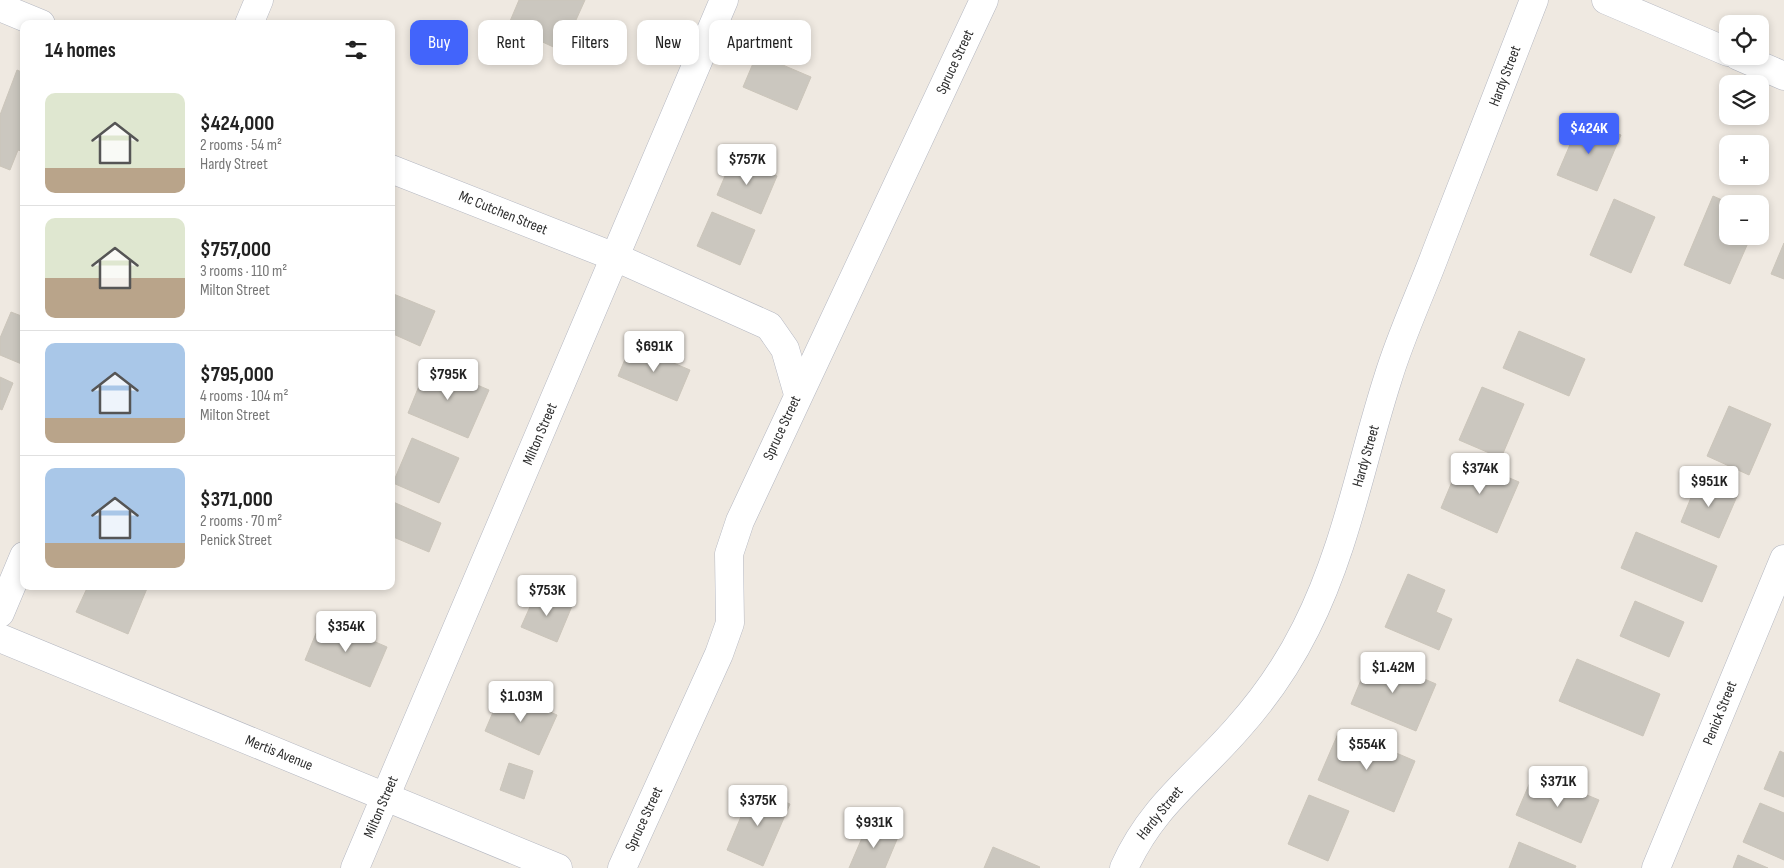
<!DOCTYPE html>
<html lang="en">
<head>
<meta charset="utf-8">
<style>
	:root { --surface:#fff; --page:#f6f6f6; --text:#222; --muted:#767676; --line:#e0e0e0; --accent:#4264fb }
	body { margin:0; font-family:"Sofia Sans Condensed",sans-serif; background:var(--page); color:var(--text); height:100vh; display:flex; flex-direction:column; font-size:19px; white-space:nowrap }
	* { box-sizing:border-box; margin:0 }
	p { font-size:16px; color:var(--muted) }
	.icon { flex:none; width:28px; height:28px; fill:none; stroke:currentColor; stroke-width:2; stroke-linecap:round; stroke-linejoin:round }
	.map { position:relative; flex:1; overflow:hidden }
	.drawer { position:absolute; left:20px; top:20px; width:375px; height:570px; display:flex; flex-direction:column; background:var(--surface); border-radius:10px; box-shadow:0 2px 8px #0003 }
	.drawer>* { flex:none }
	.guide { position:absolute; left:410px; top:20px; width:475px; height:45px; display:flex; gap:10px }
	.controls { position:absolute; left:1719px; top:15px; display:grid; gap:10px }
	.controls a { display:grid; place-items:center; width:50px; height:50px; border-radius:10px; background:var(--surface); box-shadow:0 2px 8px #0003; font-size:25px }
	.price { position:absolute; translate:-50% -42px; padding:0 11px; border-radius:5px; background:#fff; color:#222; font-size:16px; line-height:32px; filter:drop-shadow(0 1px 2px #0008) }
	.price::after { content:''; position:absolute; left:50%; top:30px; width:15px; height:11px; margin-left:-8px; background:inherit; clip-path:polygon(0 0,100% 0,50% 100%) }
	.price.selected { background:var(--accent); color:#fff }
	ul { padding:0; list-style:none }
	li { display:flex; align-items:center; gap:15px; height:125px; padding:0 25px }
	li+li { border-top:1px solid var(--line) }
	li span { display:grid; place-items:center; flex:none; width:140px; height:100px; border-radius:10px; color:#555 }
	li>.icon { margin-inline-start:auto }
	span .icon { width:60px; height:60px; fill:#fffc; stroke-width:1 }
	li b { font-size:21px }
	h2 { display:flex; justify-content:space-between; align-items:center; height:60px; padding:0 25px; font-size:21px }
	.chip { padding:0 18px; border-radius:10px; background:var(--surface); box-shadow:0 2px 8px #0003; font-size:18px; line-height:45px }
	.chip.selected { background:var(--accent); color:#fff }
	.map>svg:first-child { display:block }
</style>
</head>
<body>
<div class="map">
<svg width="1784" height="868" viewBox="0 0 1784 868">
	<rect width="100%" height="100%" fill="#efe9e1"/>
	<g fill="#cbc7bf" stroke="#cbc5ba">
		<polygon points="519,0 585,0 562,51 508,26"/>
		<polygon points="757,54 811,77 797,110 743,87"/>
		<polygon points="17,70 24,73 24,152 18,150 10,170 0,166 0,115"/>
		<polygon points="1581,119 1621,135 1597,191 1557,175"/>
		<polygon points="733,157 777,176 761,214 717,195"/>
		<polygon points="1713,196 1731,204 1728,204 1728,236 1751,236 1730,284 1684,265"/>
		<polygon points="1614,199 1655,217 1631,273 1590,255"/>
		<polygon points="712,212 755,230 740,265 697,246"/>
		<polygon points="1784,243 1784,279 1771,274"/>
		<polygon points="391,293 435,311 420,346 391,333"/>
		<polygon points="11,312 24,317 24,365 0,355 0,338"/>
		<polygon points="1519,331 1585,359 1569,396 1503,368"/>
		<polygon points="631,345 690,370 677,401 618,376"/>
		<polygon points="428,364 489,390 468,438 408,413"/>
		<polygon points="0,377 13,383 2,410 0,409"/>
		<polygon points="1482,387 1524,404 1501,458 1459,440"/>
		<polygon points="1729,406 1771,424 1749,475 1707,456"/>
		<polygon points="412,438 459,458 439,503 393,483"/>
		<polygon points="1462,458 1519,482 1497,533 1441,508"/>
		<polygon points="1699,478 1738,494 1719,538 1681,522"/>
		<polygon points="391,501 441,523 429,552 391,536"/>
		<polygon points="1636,532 1717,566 1702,602 1621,568"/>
		<polygon points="1408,574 1445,590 1436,612 1452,619 1439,650 1385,627"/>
		<polygon points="88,586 148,586 128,634 76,612"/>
		<polygon points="537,591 572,606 557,642 521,627"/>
		<polygon points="1635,601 1684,622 1669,657 1620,636"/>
		<polygon points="322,619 387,647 370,687 305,660"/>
		<polygon points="1371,656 1436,684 1416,731 1351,704"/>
		<polygon points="1577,659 1660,694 1643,736 1559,701"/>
		<polygon points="502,691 557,715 539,755 485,731"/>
		<polygon points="1340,729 1415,761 1394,812 1318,780"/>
		<polygon points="1780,751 1784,753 1784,797 1764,789"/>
		<polygon points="509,763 533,771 524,799 500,790"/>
		<polygon points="1534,773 1599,800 1581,843 1516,815"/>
		<polygon points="753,788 790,804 763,866 727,850"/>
		<polygon points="1309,795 1349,811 1328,861 1288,844"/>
		<polygon points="1760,803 1784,813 1784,860 1743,842"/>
		<polygon points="868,824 898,837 885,868 849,868"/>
		<polygon points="1519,842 1576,866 1575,868 1509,868"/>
		<polygon points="993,847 1040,867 1039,868 984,868"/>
		<polygon points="1738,855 1768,868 1733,868"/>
	</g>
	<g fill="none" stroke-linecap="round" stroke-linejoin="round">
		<defs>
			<g id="minor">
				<polyline points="1606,0 1728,52"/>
				<polyline points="0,7 41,24"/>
				<polyline points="249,24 259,0"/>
				<polyline points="1738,56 1784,76"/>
				<polyline points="391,169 615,257 769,326 785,349 798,394"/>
				<polyline points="0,613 24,556"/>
				<polyline points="0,638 558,868"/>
				<polyline points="355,868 724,0"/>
				<polyline points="622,868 719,654 730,623 729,554 740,521 984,0"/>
				<path d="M 1124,868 C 1151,807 1195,777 1237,729 C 1264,699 1288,664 1306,628 C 1346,549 1361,462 1388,378 C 1401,335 1421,293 1437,250 C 1469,167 1502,83 1534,0"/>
				<polyline points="1656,868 1784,559"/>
			</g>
		</defs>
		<use href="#minor" stroke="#b4b7c1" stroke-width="29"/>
		<use href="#minor" stroke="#fff" stroke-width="28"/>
	</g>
	<g text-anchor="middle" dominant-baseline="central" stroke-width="5" stroke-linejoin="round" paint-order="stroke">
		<g font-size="15" fill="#2e2e2e" stroke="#fff">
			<text transform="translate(955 62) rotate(-65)">Spruce Street</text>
			<text transform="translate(1505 76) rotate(-69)">Hardy Street</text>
			<text transform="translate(503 213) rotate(22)">Mc Cutchen Street</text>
			<text transform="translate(782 428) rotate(-65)">Spruce Street</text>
			<text transform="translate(540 434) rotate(-67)">Milton Street</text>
			<text transform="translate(1366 456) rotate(-74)">Hardy Street</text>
			<text transform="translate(1720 713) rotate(-68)">Penick Street</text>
			<text transform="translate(279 753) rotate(22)">Mertis Avenue</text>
			<text transform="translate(381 807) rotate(-67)">Milton Street</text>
			<text transform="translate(1160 813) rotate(-51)">Hardy Street</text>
			<text transform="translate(644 819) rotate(-65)">Spruce Street</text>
		</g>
	</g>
</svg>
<div class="controls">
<a><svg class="icon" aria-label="locate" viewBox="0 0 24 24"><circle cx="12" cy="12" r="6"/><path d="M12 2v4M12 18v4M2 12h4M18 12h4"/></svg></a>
<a><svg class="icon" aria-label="layers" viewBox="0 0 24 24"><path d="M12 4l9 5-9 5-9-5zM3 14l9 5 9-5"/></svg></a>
<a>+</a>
<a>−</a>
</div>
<b class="price selected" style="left:1589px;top:155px">$424K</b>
<b class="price" style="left:747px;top:186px">$757K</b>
<b class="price" style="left:654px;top:373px">$691K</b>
<b class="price" style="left:448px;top:401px">$795K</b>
<b class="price" style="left:1480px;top:495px">$374K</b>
<b class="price" style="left:1709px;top:508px">$951K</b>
<b class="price" style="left:547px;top:617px">$753K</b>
<b class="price" style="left:346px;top:653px">$354K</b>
<b class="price" style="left:1393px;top:694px">$1.42M</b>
<b class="price" style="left:521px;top:723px">$1.03M</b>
<b class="price" style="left:1367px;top:771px">$554K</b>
<b class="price" style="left:1558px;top:808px">$371K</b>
<b class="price" style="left:758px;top:827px">$375K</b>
<b class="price" style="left:874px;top:849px">$931K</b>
<div class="guide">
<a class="chip selected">Buy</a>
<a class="chip">Rent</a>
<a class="chip">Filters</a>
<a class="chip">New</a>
<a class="chip">Apartment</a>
</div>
<section class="drawer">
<h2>14 homes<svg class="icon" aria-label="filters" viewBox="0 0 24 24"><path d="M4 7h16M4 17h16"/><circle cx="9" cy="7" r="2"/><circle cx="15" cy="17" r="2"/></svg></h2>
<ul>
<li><span style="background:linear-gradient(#dfe7d0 75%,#b9a48a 0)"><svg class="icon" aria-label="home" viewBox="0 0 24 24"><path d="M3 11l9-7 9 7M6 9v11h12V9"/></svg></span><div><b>$424,000</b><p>2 rooms · 54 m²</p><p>Hardy Street</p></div></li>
<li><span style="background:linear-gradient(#dfe7d0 60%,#b9a48a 0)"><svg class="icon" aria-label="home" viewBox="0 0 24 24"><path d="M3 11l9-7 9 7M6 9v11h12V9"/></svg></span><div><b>$757,000</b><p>3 rooms · 110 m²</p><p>Milton Street</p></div></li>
<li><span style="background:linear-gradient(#a9c7e8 75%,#b9a48a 0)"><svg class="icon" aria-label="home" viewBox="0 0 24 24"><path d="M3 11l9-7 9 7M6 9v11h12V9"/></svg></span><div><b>$795,000</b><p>4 rooms · 104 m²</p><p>Milton Street</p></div></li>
<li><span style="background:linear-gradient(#a9c7e8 75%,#b9a48a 0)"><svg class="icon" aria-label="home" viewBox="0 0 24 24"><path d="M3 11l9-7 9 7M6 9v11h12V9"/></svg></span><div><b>$371,000</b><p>2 rooms · 70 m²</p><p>Penick Street</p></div></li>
</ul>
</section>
</div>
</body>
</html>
